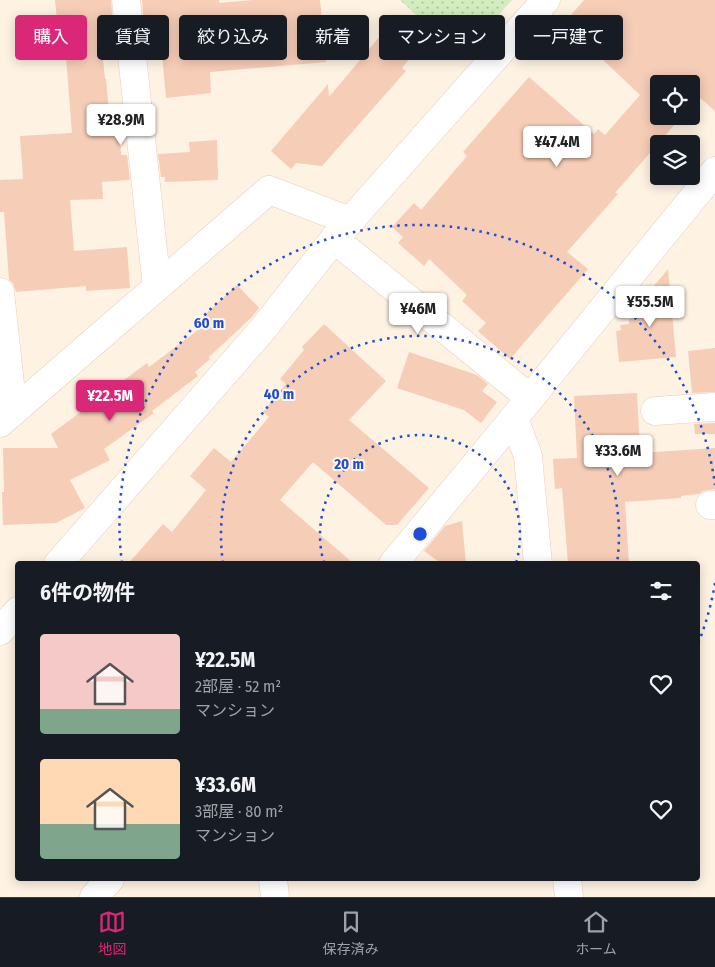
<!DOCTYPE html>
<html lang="ja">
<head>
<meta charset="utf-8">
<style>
	:root { --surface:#171b24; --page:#20242c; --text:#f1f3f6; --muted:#9ea1a6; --line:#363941; --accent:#db2777 }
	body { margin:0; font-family:"Fira Sans Condensed","Noto Sans JP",sans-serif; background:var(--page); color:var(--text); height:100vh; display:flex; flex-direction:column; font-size:19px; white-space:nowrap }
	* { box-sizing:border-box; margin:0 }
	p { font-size:16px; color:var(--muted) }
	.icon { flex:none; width:28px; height:28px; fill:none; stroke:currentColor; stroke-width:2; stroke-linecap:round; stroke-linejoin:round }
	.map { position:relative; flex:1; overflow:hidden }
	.drawer { position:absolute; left:15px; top:561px; width:685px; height:320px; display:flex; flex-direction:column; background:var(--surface); border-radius:5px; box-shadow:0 2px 12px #0003 }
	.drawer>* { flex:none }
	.hud { position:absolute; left:15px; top:15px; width:685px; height:45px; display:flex; gap:10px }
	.fabs { position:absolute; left:650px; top:75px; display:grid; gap:10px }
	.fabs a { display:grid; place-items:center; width:50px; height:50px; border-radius:5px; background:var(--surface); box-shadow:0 2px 12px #0003; font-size:25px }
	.price { position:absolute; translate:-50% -42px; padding:0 11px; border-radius:5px; background:#fff; color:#222; font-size:16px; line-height:32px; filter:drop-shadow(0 1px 2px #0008) }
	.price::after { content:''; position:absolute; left:50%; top:30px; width:15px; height:11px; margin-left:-8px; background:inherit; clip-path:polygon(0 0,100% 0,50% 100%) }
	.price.active { background:var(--accent); color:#fff }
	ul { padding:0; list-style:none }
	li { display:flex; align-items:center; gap:15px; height:125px; padding:0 25px }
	li span { display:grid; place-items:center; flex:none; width:140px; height:100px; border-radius:5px; color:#555 }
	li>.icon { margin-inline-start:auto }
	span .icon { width:60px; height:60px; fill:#fffc; stroke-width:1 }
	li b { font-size:21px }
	h2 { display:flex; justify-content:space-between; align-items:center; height:60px; padding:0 25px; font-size:21px }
	.chip { padding:0 18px; border-radius:5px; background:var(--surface); box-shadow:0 2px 12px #0003; font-size:18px; line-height:45px }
	.chip.active { background:var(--accent); color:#fff }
	.tab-bar { display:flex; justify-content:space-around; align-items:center; height:70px; border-top:1px solid var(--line); background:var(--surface); font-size:14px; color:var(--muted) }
	.tab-bar a { display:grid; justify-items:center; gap:2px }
	.tab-bar .active { color:var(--accent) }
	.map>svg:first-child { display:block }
</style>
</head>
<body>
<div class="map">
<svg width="715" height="897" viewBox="0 0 715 897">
	<defs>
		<pattern id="park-dots" width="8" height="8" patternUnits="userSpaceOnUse" patternTransform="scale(1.25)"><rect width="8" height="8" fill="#d4edbf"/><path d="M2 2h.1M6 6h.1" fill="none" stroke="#b1c39d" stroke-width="1.8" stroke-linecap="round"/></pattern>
	</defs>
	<rect width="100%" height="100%" fill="#fef2e2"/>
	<polygon fill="url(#park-dots)" points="400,0 512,0 462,57"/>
	<g fill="#f6cdb7">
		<polygon points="55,0 111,0 113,28 100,29 105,79 106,79 111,134 120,133 121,155 127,155 130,180 102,182 103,199 70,200 74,251 127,247 130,288 86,291 86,286 16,292 13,283 9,280 4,212 0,212 0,180 23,179 20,136 72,133 66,57 61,58"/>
		<polygon points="142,0 219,0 219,3 254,0 320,0 326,62 210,72 211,93 166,98 160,32 154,33 153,25 144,26"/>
		<polygon points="584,0 715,0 715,111 699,97 691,106 691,84 659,84 659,116 682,116 615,193 618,194 567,252 588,269 510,359 478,331 486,323 462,301 467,295 429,259 424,266 398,243 403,237 392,227 414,203 421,210 467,156 463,152 529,77 594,134 598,129 605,135 640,95 564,23"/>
		<polygon points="391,23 419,47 402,68 406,71 322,166 296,163 291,169 271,151 328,84 329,97"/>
		<polygon points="217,140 218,180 165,182 165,177 161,177 158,154 190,152 189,142"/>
		<polygon points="668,269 676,357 619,362 616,331 621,330 620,325 629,324 629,319 646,317 644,298"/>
		<polygon points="237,285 259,308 252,317 209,357 210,359 195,372 198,376 152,411 154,413 104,449 110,460 70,480 85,508 56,523 3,525 2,492 4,492 3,448 58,448 51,434 147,363 149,367 202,327 197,322"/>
		<polygon points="324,324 386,381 349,420 429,488 397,525 386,525 313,462 280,500 354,564 128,564 163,524 172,532 206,490 190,476 214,448 231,462 269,417 263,412 286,384 280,379 304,350 302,347"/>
		<polygon points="715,348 715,392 692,393 688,351"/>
		<polygon points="409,352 477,375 488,384 482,391 497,402 481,423 464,410 397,388"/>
		<polygon points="637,393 640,453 715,448 715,489 703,491 699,494 681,496 681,498 625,502 629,564 568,564 562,488 555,489 553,459 577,458 574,396"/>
		<polygon points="715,423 715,434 695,434 694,424"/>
		<polygon points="462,521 466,564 442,564 424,551 445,526"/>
	</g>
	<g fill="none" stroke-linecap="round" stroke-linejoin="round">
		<defs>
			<g id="minor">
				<polyline points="126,0 157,287"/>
				<polyline points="334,239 530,398"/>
				<polyline points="0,292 13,412"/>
				<polyline points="655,411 715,407"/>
				<polyline points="514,418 528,456 538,564"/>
				<polyline points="0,423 269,190 350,221"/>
				<polyline points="710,505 715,505"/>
				<polyline points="58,564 263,329 334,239 546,0"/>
				<polyline points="393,564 514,418 715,171"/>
				<polyline points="0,631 18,611"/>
				<polyline points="273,879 275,897"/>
				<polyline points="567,879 569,897"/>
				<polyline points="94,897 110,879"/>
			</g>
		</defs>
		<use href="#minor" stroke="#e5cfbf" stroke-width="29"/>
		<use href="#minor" stroke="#fff" stroke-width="28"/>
	</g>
	<g fill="none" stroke="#1d4ed8" stroke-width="2.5" stroke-dasharray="2.5 5">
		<path d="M324 563A100 100 0 1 1 516 563"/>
		<path d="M223 563A199 199 0 1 1 617 563"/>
		<path d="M715 583A299 299 0 0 1 698 644M122 563A299 299 0 0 1 715 485"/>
	</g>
	<circle cx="420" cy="534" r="8" fill="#1d4ed8" stroke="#fff6ea" stroke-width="2.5"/>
	<g font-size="15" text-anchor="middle" font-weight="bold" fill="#1d4ed8" stroke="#fff6ea" stroke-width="4" stroke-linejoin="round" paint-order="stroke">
		<text x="209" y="328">60 m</text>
		<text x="279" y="399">40 m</text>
		<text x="349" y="469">20 m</text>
	</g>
</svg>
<div class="fabs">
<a><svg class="icon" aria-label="locate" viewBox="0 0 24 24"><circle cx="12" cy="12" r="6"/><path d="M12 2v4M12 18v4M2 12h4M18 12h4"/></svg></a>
<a><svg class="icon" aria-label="layers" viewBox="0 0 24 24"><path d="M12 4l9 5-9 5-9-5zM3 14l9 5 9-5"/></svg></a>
</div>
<b class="price" style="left:121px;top:146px">¥28.9M</b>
<b class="price" style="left:557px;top:168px">¥47.4M</b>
<b class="price" style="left:650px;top:328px">¥55.5M</b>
<b class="price" style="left:418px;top:335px">¥46M</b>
<b class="price active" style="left:110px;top:422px">¥22.5M</b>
<b class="price" style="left:618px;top:477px">¥33.6M</b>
<div class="hud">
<a class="chip active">購入</a>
<a class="chip">賃貸</a>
<a class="chip">絞り込み</a>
<a class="chip">新着</a>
<a class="chip">マンション</a>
<a class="chip">一戸建て</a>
</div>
<section class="drawer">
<h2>6件の物件<svg class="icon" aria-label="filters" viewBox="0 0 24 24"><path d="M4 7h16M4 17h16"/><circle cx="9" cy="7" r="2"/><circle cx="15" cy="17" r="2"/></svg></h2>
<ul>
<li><span style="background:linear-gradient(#f6c9c9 75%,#7fa58c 0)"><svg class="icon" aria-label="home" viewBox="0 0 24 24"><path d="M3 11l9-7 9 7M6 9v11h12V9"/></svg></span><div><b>¥22.5M</b><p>2部屋 · 52 m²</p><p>マンション</p></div><svg class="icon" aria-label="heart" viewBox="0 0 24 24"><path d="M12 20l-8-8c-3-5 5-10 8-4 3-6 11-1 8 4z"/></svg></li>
<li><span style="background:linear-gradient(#ffd9b3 65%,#7fa58c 0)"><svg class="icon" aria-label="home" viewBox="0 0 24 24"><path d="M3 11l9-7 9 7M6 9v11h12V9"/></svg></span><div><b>¥33.6M</b><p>3部屋 · 80 m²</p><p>マンション</p></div><svg class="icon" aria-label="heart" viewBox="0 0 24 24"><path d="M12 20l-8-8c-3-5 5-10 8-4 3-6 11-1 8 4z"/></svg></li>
</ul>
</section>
</div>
<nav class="tab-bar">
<a class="active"><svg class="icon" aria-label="map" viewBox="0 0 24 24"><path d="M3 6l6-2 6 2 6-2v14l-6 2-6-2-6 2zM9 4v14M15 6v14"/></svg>地図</a>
<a><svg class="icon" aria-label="saved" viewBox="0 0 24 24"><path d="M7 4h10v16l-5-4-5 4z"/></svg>保存済み</a>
<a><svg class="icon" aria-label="home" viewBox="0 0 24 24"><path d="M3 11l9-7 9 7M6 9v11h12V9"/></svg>ホーム</a>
</nav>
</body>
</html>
